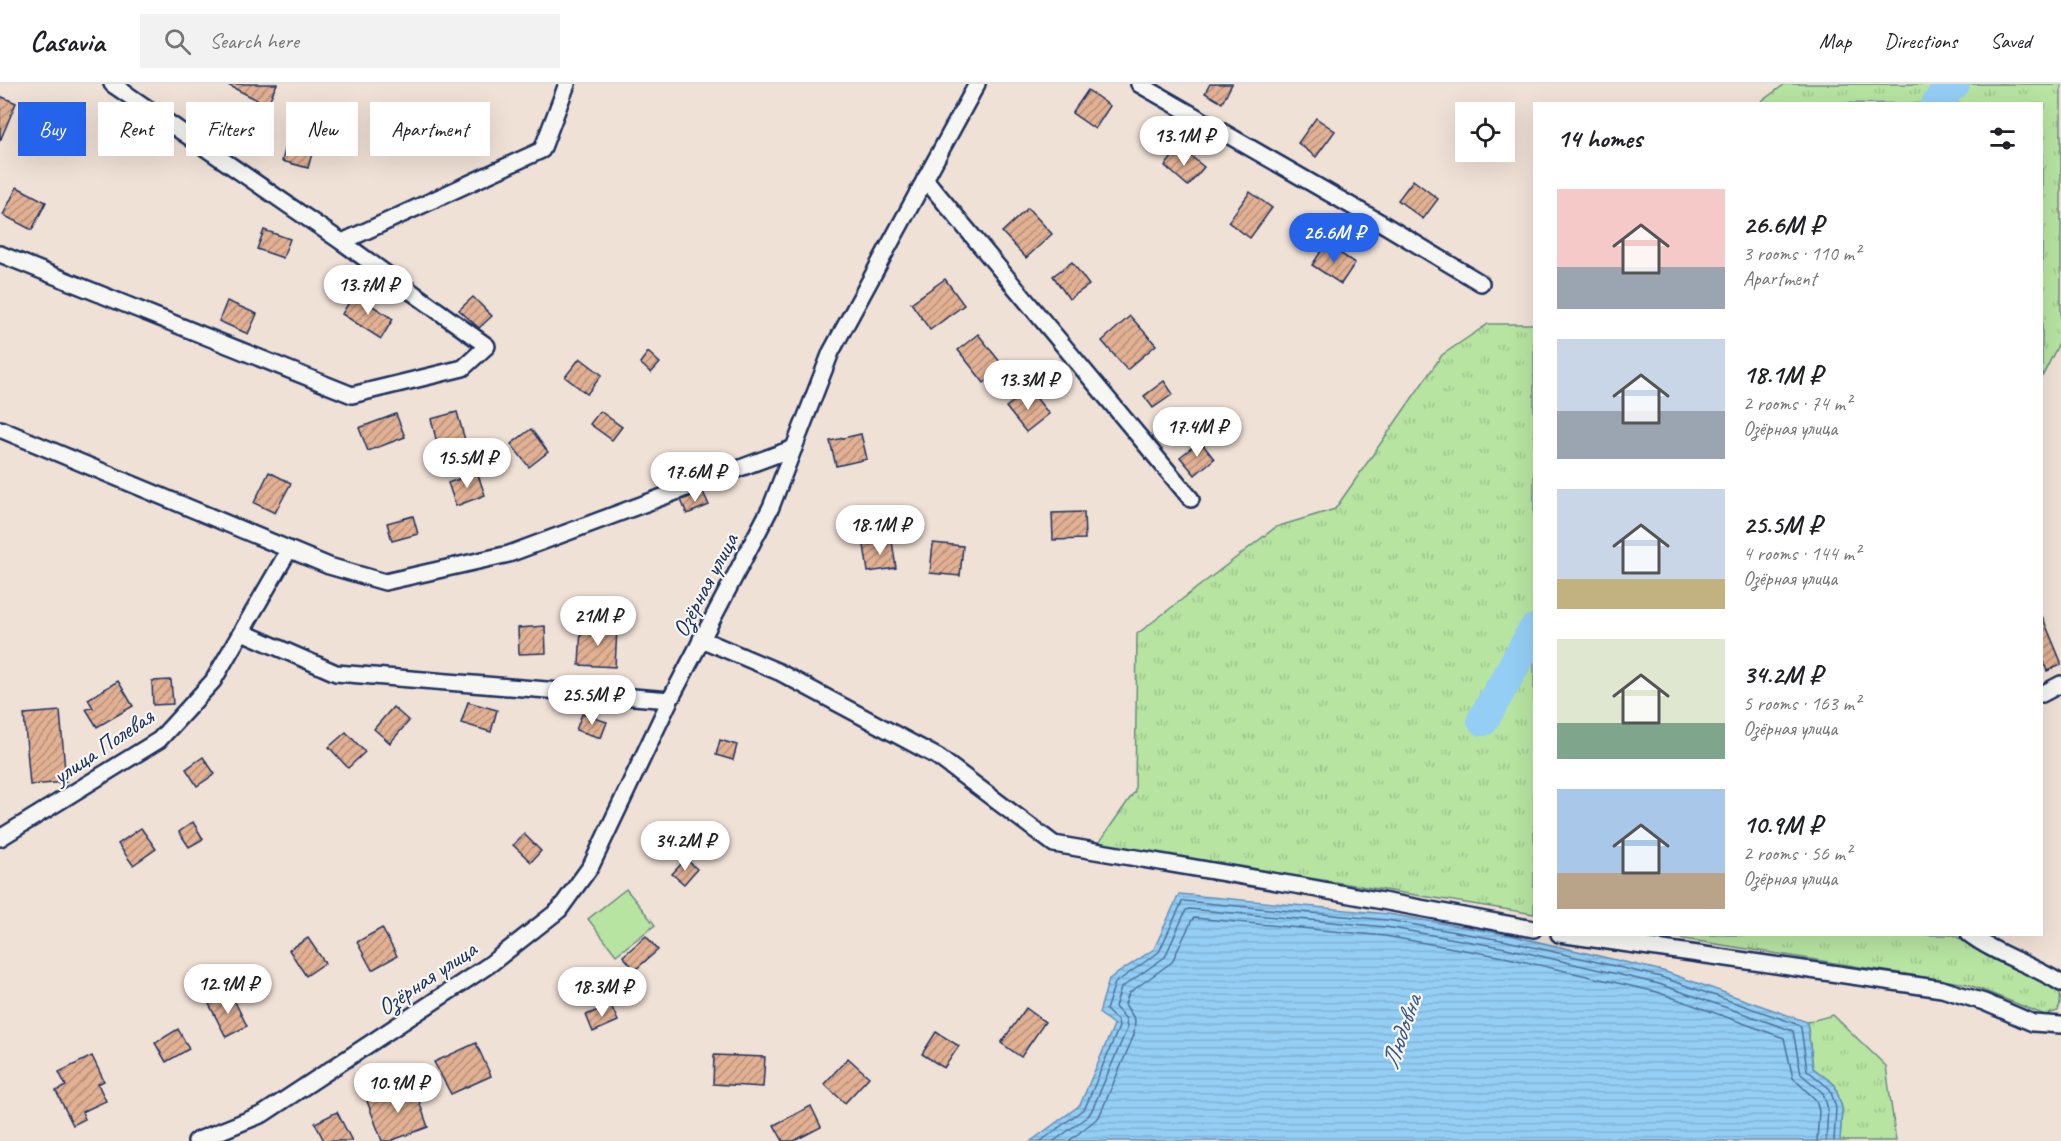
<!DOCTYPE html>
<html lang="en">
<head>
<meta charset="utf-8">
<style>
	:root { --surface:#fff; --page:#f2f2f2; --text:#202124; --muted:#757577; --line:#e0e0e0; --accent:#2563eb }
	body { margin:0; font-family:Caveat,sans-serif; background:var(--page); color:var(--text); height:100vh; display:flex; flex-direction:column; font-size:22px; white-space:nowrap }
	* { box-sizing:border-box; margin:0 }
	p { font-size:20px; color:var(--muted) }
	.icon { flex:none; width:33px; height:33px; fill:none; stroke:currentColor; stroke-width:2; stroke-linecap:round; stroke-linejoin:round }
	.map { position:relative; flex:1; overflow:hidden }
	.side { position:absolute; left:1533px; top:18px; width:510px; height:834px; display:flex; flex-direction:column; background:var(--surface); border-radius:0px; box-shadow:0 6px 24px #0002 }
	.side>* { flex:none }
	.guide { position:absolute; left:18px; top:18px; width:570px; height:54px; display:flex; gap:12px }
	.tools { position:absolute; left:1455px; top:18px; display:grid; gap:12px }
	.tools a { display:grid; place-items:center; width:60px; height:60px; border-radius:0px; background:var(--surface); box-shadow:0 6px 24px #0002; font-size:30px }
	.price { position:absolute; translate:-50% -51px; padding:0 14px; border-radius:21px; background:#fff; color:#222; font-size:20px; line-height:39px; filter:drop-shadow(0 2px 3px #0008) }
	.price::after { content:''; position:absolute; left:50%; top:36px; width:18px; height:14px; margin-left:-9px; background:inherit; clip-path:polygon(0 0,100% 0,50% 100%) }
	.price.active { background:var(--accent); color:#fff }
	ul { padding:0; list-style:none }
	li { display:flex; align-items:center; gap:18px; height:150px; padding:0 24px }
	li span { display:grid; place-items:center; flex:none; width:168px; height:120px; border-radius:0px; color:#555 }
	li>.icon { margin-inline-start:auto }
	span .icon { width:72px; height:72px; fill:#fffc; stroke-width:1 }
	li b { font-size:26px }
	h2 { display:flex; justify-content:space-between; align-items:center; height:72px; padding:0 24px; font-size:26px }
	.tag { padding:0 21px; border-radius:0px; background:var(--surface); box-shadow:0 6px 24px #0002; font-size:21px; line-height:54px }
	.tag.active { background:var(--accent); color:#fff }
	header { display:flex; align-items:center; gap:36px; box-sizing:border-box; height:84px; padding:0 30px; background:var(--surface); border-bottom:2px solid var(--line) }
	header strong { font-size:28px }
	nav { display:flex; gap:33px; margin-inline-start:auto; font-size:21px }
	.search { width:420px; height:54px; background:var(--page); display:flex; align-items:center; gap:15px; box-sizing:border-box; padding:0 21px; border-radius:0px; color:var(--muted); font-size:22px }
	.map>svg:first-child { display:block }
</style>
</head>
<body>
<header>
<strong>Casavia</strong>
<div class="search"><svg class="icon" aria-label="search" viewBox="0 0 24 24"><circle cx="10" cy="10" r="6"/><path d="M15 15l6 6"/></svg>Search here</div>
<nav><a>Map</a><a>Directions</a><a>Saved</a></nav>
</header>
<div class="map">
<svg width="2061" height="1057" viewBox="0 0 2061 1057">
	<defs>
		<pattern id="grass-tufts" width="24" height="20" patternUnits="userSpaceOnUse" patternTransform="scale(1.5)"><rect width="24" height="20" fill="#b7e4a1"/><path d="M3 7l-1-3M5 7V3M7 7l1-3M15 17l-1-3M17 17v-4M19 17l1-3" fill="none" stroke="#9dc48d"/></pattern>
		<pattern id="water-rules" width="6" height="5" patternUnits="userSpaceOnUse" patternTransform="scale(1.5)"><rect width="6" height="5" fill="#94cef4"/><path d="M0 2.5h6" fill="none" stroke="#7fb1d4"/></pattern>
		<pattern id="building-hatch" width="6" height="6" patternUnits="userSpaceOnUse" patternTransform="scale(1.5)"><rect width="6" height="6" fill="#e2b193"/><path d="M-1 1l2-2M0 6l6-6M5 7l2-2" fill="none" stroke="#b6907b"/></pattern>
	</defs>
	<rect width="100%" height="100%" fill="#f0e1d6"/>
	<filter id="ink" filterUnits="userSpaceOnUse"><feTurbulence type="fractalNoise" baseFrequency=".0167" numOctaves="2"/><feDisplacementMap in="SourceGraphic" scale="12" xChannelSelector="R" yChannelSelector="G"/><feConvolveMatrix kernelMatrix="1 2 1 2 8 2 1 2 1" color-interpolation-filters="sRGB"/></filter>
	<g filter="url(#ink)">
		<g fill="url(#grass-tufts)" stroke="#698a80" stroke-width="1.5">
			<polygon points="1785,0 2061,0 2061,255 2042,293 2042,20 1759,19"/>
			<polygon points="1488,240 1534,240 1534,830 1098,760 1135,707 1137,550 1276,443 1335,425 1442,271"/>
			<path d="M 1659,851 L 1954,851 L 1992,875 L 2059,904 C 2061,912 2061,920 2058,927 L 2045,931 L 1967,900 Z"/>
			<polygon points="1833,931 1886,982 1896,1057 1840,1057 1842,1024 1835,1001 1813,984 1807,938"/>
		</g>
		<polygon fill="#b7e4a1" stroke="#698a80" stroke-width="1.5" points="626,805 655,841 616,871 588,835"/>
		<polygon fill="url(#water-rules)" stroke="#648eb8" stroke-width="1.5" points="1179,810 1388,830 1509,851 1663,887 1807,938 1813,984 1835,1001 1842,1024 1840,1057 1031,1057 1080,1021 1114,941 1099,929 1109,895 1154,865"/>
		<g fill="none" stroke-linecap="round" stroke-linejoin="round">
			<g stroke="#4b6f9a" stroke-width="1.5">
				<polyline points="1041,1057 1085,1024 1119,943 1118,937 1106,926 1115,899 1159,868 1182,818 1184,817 1387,836 1507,857 1661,893 1799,941 1801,944 1807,986 1830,1005 1836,1024 1834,1057"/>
				<polyline points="1054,1057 1088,1032 1092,1026 1127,945 1126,935 1115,923 1121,904 1165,873 1186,826 1189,825 1386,843 1506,864 1659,900 1793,947 1801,990 1823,1009 1828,1025 1826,1057"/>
				<polyline points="1069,1057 1099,1033 1134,951 1135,936 1125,920 1129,909 1172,878 1192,836 1194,834 1385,852 1504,873 1657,908 1784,954 1793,994 1816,1016 1819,1027 1817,1057"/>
			</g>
			<g stroke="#94cef4" stroke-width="32">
				<polyline points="1937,20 1950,2 1954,0"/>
				<polyline points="1483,636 1534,546"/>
			</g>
		</g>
		<g fill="url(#building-hatch)" stroke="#1b2f5e" stroke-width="1.5">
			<polygon points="226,0 277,0 267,21"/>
			<polygon points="1210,0 1232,0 1222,19 1205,9"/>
			<polygon points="1088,6 1110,22 1095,45 1072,29"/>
			<polygon points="0,12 16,19 0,57"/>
			<polygon points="1316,34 1335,47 1316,73 1298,59"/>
			<polygon points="429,38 438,57 414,68 405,50"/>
			<polygon points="288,55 314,62 308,84 282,77"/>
			<polygon points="1180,63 1204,83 1188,102 1165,82"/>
			<polygon points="1413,96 1438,115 1423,135 1398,116"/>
			<polygon points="17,103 46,118 32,146 3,131"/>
			<polygon points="1250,108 1272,124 1250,154 1228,138"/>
			<polygon points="1028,124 1052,150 1026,174 1002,148"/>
			<polygon points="264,146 290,155 283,174 257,165"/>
			<polygon points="1326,160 1355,179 1341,200 1312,181"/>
			<polygon points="1072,178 1089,201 1069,215 1053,192"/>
			<polygon points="945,195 964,221 930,246 911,219"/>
			<polygon points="354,210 393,235 381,255 342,230"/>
			<polygon points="473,213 492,232 479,244 459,226"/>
			<polygon points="227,217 257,230 248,250 219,237"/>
			<polygon points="1130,232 1156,261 1127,286 1102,257"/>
			<polygon points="978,250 1004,283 984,299 958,266"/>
			<polygon points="648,268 660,279 651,289 640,279"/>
			<polygon points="580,274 602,291 587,310 565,293"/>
			<polygon points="1164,297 1173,310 1153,324 1144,312"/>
			<polygon points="1029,305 1049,330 1026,348 1006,323"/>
			<polygon points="600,327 622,343 612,356 590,340"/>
			<polygon points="457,328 465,356 438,363 431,335"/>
			<polygon points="396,330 405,353 368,367 359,344"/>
			<polygon points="531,345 548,368 529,383 511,360"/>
			<polygon points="861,350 867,375 836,382 830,357"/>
			<polygon points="1200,357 1214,375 1195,391 1180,373"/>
			<polygon points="269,388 291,399 275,429 254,419"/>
			<polygon points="477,388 485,411 456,422 448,399"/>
			<polygon points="703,408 709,421 687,430 681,416"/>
			<polygon points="1084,428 1085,455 1053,456 1052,429"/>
			<polygon points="413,432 418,450 392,457 387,439"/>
			<polygon points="892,457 896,484 868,488 864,461"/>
			<polygon points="933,459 963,462 960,492 930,489"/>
			<polygon points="2042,532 2061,578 2061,581 2047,587 2042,575"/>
			<polygon points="545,542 546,569 519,570 518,544"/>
			<polygon points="581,543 617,545 615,583 579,581"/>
			<polygon points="171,596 173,620 153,621 152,597"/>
			<polygon points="118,597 133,622 97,643 86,625 93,624 88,615"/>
			<polygon points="468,618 497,626 491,648 461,639"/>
			<polygon points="393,623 409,637 390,659 374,645"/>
			<polygon points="60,627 66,698 30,701 24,630"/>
			<polygon points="582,630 607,638 601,654 576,646"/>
			<polygon points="346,648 365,668 348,684 329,663"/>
			<polygon points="720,656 737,661 733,676 716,671"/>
			<polygon points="203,673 215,690 197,702 186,685"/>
			<polygon points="193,738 203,755 189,763 179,748"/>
			<polygon points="141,744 156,765 133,781 118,760"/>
			<polygon points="524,750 541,767 531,778 513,761"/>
			<polygon points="686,775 697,785 684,800 672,790"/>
			<polygon points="382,844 397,872 372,886 357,858"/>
			<polygon points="646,852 658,866 635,886 623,872"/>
			<polygon points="308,854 325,879 306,892 289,866"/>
			<polygon points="231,910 247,942 226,953 209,920"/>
			<polygon points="611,921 618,937 593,948 586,931"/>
			<polygon points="1026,924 1045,938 1021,973 1001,959"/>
			<polygon points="178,945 189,965 166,978 155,959"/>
			<polygon points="936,948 959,962 944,984 922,970"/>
			<polygon points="476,959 491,992 451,1010 434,978"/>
			<polygon points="714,971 765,973 763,1003 713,1000"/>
			<polygon points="92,972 104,997 98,1000 106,1017 82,1028 85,1035 73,1041 56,1007 66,1002 59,988"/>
			<polygon points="848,974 869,993 845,1019 824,1000"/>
			<polygon points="413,1000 428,1043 390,1057 382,1057 367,1017"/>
			<polygon points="811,1022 821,1043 794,1057 783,1057 774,1041"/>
			<polygon points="337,1028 352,1057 324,1057 315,1039"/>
		</g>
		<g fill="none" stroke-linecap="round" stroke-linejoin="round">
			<defs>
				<g id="minor">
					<polyline points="112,0 342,158 542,66 567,0"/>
					<polyline points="1139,0 1383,140 1481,199"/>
					<polyline points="925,95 1191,415"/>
					<polyline points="0,170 352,311 463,284 487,262 342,158"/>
					<polyline points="0,345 329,482 385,498 509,470 794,364"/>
					<polyline points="242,548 336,589 670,616"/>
					<polyline points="701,555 779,588 938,673 1054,760 1301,802 1534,845"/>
					<polyline points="2042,610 2061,600"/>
					<polyline points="0,754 159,656 213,597 289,466"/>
					<polyline points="1559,850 1942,905 1984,918 2033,939 2061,941"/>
					<path d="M 1969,850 C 1997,871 2031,880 2061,899"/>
					<polyline points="196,1057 263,1030 489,881 559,826 591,782 670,616 771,423 831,268 977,0"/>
				</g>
			</defs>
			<use href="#minor" stroke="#1b2f5e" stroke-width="20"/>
			<use href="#minor" stroke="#f6f6f2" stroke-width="15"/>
		</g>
	</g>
	<g text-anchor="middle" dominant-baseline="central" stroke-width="4.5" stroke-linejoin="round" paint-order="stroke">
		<g font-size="24" fill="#1b2f5e" stroke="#f6f6f2">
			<text transform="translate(705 501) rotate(-62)">Озёрная улица</text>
			<text transform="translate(103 662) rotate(-34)">улица Полевая</text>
			<text transform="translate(427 894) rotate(-34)">Озёрная улица</text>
		</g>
		<g font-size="26" font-style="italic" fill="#395784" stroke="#f6f6f2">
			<text transform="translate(1401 948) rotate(-71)">Людовна</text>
		</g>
	</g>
</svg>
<div class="tools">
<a><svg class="icon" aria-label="locate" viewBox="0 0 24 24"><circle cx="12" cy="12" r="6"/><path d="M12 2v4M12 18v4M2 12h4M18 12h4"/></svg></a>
</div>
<b class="price" style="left:1184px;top:83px">13.1M ₽</b>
<b class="price active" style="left:1334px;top:180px">26.6M ₽</b>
<b class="price" style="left:368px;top:232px">13.7M ₽</b>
<b class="price" style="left:1028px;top:327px">13.3M ₽</b>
<b class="price" style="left:1197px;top:374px">17.4M ₽</b>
<b class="price" style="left:467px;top:405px">15.5M ₽</b>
<b class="price" style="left:695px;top:419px">17.6M ₽</b>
<b class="price" style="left:880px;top:472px">18.1M ₽</b>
<b class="price" style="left:598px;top:563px">21M ₽</b>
<b class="price" style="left:592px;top:642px">25.5M ₽</b>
<b class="price" style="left:685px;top:788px">34.2M ₽</b>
<b class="price" style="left:228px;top:931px">12.9M ₽</b>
<b class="price" style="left:602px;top:934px">18.3M ₽</b>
<b class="price" style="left:398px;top:1030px">10.9M ₽</b>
<div class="guide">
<a class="tag active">Buy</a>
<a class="tag">Rent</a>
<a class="tag">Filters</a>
<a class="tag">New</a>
<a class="tag">Apartment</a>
</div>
<section class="side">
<h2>14 homes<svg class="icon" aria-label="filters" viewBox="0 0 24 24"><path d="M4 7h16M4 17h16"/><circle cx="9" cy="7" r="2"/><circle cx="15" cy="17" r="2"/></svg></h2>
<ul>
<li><span style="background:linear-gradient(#f6c9c9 65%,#9aa5b1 0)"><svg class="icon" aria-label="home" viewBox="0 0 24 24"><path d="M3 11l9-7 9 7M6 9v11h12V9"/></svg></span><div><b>26.6M ₽</b><p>3 rooms · 110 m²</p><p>Apartment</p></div></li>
<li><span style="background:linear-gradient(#c9d6e8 60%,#9aa5b1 0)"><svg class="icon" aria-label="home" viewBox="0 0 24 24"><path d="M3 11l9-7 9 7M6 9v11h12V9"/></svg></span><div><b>18.1M ₽</b><p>2 rooms · 74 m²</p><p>Озёрная улица</p></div></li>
<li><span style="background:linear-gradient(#c9d6e8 75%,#c2b280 0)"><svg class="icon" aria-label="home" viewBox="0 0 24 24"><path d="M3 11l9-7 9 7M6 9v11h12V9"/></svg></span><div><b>25.5M ₽</b><p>4 rooms · 144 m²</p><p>Озёрная улица</p></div></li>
<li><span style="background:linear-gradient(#dfe7d0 70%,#7fa58c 0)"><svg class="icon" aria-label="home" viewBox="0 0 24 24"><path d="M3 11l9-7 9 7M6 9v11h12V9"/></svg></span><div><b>34.2M ₽</b><p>5 rooms · 163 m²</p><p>Озёрная улица</p></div></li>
<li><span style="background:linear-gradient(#a9c7e8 70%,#b9a48a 0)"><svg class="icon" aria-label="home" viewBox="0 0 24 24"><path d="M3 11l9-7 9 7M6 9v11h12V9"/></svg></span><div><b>10.9M ₽</b><p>2 rooms · 56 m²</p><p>Озёрная улица</p></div></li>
</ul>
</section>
</div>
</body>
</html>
